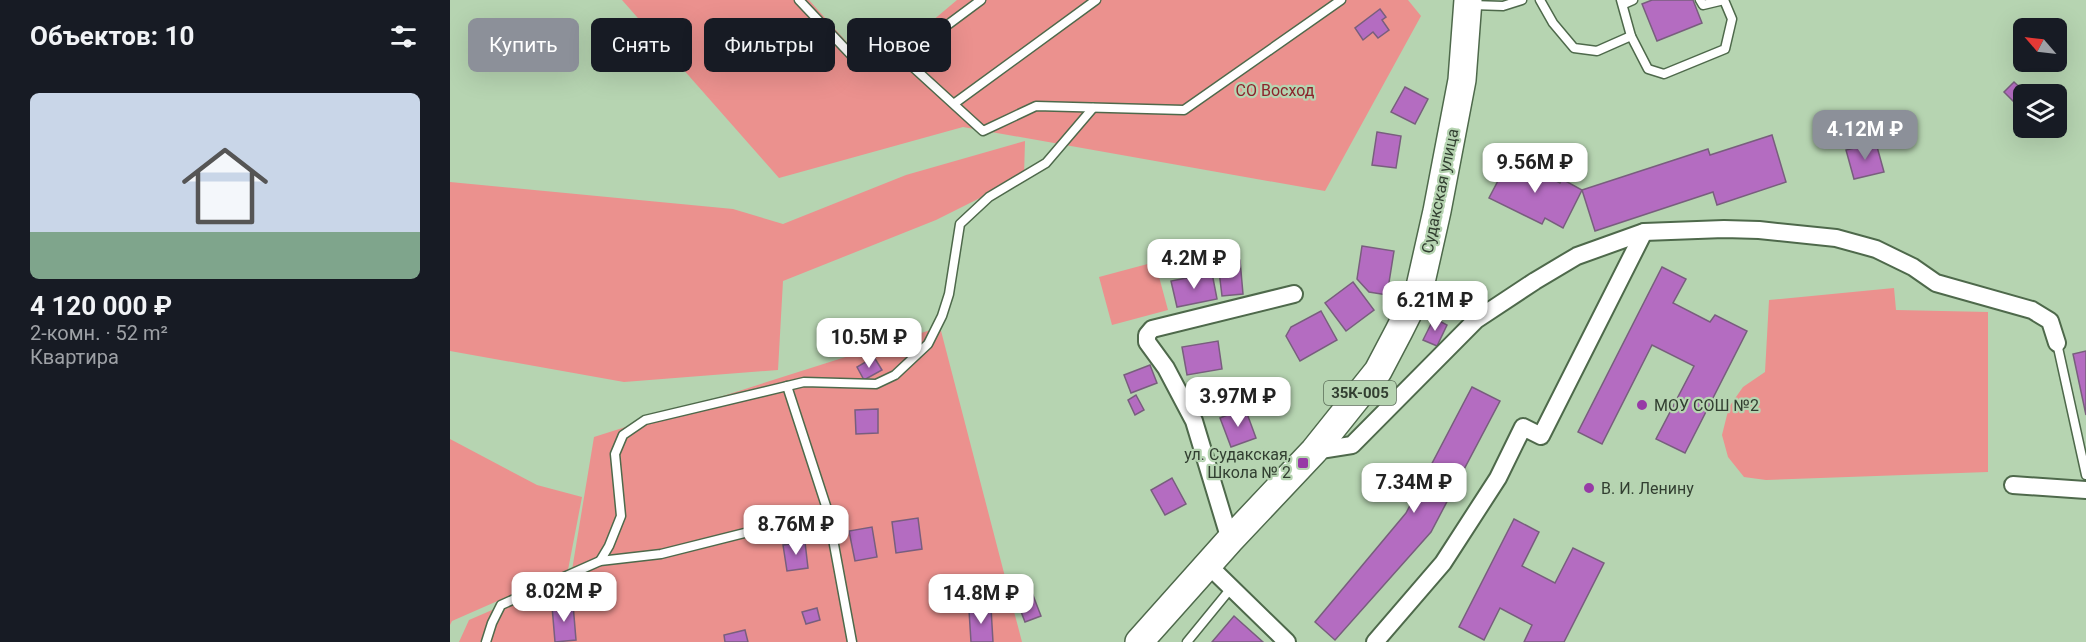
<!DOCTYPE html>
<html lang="ru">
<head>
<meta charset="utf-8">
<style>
	:root { --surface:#171b24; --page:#242831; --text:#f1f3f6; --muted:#9ea1a6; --accent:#8c9099 }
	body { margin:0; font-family:Roboto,sans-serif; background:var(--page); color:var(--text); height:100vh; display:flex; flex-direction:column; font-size:22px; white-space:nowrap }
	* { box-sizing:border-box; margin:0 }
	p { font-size:20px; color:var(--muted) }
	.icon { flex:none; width:33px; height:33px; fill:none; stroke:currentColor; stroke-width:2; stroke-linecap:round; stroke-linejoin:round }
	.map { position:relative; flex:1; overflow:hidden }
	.side { display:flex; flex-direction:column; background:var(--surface); width:450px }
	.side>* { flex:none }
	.hud { position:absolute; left:18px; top:18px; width:570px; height:54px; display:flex; gap:12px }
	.needle { width:39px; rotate:298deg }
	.controls { position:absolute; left:1563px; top:18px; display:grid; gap:12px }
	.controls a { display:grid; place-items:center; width:54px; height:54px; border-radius:9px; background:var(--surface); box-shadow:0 6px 24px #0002; font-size:30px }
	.price { position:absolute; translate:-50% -51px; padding:0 14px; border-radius:12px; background:#fff; color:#222; font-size:20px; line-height:39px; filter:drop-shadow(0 2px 3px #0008) }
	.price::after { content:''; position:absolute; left:50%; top:36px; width:18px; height:14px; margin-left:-9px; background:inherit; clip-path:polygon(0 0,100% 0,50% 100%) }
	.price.selected { background:var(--accent); color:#fff }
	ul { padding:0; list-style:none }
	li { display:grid; align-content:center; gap:12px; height:318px; padding:0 30px }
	li span { display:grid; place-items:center; height:186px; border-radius:9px; color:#555 }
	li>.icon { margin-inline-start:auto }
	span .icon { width:108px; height:108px; fill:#fffc; stroke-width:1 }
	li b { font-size:26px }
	h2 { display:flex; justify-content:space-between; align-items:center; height:72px; padding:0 30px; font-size:26px }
	.pill { padding:0 21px; border-radius:9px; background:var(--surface); box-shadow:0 6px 24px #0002; font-size:21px; line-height:54px }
	.pill.selected { background:var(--accent); color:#fff }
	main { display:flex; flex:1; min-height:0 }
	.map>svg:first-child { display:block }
</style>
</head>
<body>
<main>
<section class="side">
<h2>Объектов: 10<svg class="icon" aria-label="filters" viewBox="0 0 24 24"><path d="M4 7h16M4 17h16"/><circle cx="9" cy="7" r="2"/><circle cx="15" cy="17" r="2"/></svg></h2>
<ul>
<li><span style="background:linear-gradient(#c9d6e8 75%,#7fa58c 0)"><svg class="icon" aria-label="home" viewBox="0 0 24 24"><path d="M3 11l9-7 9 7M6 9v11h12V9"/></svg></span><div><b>4 120 000 ₽</b><p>2-комн. · 52 m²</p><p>Квартира</p></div></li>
</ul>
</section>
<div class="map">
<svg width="1636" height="642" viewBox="0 0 1636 642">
	<rect width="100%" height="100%" fill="#b6d4b1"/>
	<g fill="#eb918e">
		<polygon points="172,0 359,0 403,49 444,53 507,0 958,0 971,16 875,191 513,127 329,178"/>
		<polygon points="575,141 574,176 486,220 333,281 328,370 174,382 0,351 0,182 283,209 333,224 456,175"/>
		<polygon points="705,262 718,310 662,325 649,277"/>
		<polygon points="1444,288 1446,310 1538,312 1538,472 1316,480 1294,477 1278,457 1272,435 1279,407 1293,387 1315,372 1319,300"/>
		<polygon points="490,327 572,642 9,642 19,620 121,576 144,437"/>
		<polygon points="0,439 87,485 132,497 118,570 2,621 0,625"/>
	</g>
	<g fill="#b46cc1" stroke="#785e7d" stroke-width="1.5">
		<polygon points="1202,0 1243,0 1252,23 1207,41 1192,4"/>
		<polygon points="930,9 936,17 932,20 939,30 928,38 923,32 913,40 905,28"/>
		<polygon points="1564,82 1577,94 1574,94 1574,112 1554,92"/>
		<polygon points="955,87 978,99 965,124 941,112"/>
		<polygon points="927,132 951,136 946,168 922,165"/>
		<polygon points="1322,135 1336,182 1267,205 1263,192 1145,231 1132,190 1258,149 1260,155"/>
		<polygon points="1426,143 1434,172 1404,179 1396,150"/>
		<polygon points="1060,158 1110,183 1112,179 1132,190 1113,228 1095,218 1092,224 1039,198"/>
		<polygon points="912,246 944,251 937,295 919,292 907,279"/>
		<polygon points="790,260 793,294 772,296 768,263"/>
		<polygon points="1212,267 1236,279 1223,303 1260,322 1265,315 1297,331 1235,453 1206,439 1244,366 1202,345 1152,444 1128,432"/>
		<polygon points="762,273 767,299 727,307 721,281"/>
		<polygon points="903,282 924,310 896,331 875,303"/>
		<polygon points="871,311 887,340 850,361 836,336 841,327"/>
		<polygon points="984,318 997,325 987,346 973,340"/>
		<polygon points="768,341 772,369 737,375 732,347"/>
		<polygon points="1636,351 1636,415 1623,354"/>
		<polygon points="424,357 432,370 414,380 407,367"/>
		<polygon points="700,365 707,383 681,393 674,375"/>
		<polygon points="1022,387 1050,401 981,532 885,640 865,622 956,513"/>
		<polygon points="686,395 694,410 685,415 678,400"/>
		<polygon points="795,408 806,438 781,447 770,418"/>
		<polygon points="428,409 428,433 406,434 405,410"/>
		<polygon points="722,478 736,504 715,515 701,490"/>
		<polygon points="468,518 472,549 446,553 442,522"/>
		<polygon points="1064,519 1089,532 1072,566 1105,583 1123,548 1154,563 1114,642 1074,642 1082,625 1050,608 1034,640 1009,627"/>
		<polygon points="422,527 427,557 405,561 399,531"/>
		<polygon points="355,542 358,568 337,571 333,545"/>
		<polygon points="581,590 591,616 575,622 565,596"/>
		<polygon points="123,604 126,640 105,642 102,606"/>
		<polygon points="367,608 370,620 356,624 352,612"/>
		<polygon points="541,608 543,642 521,642 519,610"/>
		<polygon points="784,616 813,642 762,642"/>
		<polygon points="295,630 298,642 275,642 274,635"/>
	</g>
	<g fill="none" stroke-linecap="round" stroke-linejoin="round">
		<defs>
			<g id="lane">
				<polyline points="349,0 405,59 453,58 531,0"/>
				<polyline points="1090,0 1103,23 1124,48 1147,51 1181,36 1198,69 1214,74 1275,49 1282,19 1274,0"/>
				<polyline points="1171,0 1181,36"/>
				<polyline points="1250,0 1253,5 1274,0"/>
				<polyline points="1174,4 1183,0"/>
				<polyline points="1022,5 1053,6 1072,0"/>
				<polyline points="453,58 533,131 586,106 734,110 891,0"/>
				<polyline points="505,103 646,0"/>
				<polyline points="1607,343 1636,475"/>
				<polyline points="337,386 378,512 402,642"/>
				<polyline points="150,561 159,546 171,516 165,454 173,435 195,420 354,382 426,384 445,375 478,344 492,316 499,294 510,224 539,197 596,163 643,108"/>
				<polyline points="36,642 42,623 51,605 150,561 211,554 378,512"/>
				<polyline points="737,642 782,587"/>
			</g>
			<g id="street">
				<polyline points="864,451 902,445 1026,320 1085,281 1127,256 1194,232 1274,229 1309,230 1386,238 1426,249 1463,267 1486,283 1582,310 1600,321 1607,343"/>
				<polyline points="1563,485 1636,490"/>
				<polyline points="780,540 744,421 716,368 697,342 697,335 702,329 844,294"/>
				<polyline points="758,565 837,642"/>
				<polyline points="925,642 993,563 1048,478 1073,427 1091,436 1194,232"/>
			</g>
			<polyline id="primary" points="689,642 780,540 864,451 928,371 949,331 969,291 987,211 1012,80 1018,0"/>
		</defs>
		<use href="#lane" stroke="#4e694b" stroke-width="11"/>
		<use href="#street" stroke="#4e694b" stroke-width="20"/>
		<use href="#primary" stroke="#4e694b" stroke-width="30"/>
		<use href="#lane" stroke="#fff" stroke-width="8"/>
		<use href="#street" stroke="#fff" stroke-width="16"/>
		<use href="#primary" stroke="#fff" stroke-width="27"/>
	</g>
	<g fill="#973ba6" stroke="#b6d4b1" stroke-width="2">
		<circle cx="1192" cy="405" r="6"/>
		<rect x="847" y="457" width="12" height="12" rx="3"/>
		<circle cx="1139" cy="488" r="6"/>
	</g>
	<g text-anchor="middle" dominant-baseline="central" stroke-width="4.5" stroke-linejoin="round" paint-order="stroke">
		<rect fill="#b6d4b1" stroke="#5a6c57" stroke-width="1.5" x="874" y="381" width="72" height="24" rx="4.5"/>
		<g font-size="15" font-weight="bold" fill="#323f31">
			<text x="910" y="393">35К-005</text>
		</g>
		<g font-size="16" fill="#8c232b" stroke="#b6d4b1">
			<text x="825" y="90">СО Восход</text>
		</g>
		<g font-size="16" fill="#323f31" stroke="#b6d4b1">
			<text transform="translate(990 191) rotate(-78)">Судакская улица</text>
		</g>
		<g font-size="16" fill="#323f31" stroke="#b6d4b1" text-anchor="start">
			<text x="1204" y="405">МОУ СОШ №2</text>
			<text x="841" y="454" text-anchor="end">ул. Судакская,<tspan x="841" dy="18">Школа № 2</tspan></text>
			<text x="1151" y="488">В. И. Ленину</text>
		</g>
	</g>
</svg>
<div class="controls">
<a><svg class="needle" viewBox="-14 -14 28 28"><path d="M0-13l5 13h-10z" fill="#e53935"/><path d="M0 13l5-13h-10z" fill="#9ea1a6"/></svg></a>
<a><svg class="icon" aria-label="layers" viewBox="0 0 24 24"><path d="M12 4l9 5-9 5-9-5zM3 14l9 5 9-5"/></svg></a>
</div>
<b class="price selected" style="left:1415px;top:161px">4.12M ₽</b>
<b class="price" style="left:1085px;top:194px">9.56M ₽</b>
<b class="price" style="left:744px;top:290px">4.2M ₽</b>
<b class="price" style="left:985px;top:332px">6.21M ₽</b>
<b class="price" style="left:419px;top:369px">10.5M ₽</b>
<b class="price" style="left:788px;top:428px">3.97M ₽</b>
<b class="price" style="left:964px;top:514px">7.34M ₽</b>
<b class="price" style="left:346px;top:556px">8.76M ₽</b>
<b class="price" style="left:114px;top:623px">8.02M ₽</b>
<b class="price" style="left:531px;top:625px">14.8M ₽</b>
<div class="hud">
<a class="pill selected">Купить</a>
<a class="pill">Снять</a>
<a class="pill">Фильтры</a>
<a class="pill">Новое</a>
</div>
</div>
</main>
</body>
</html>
